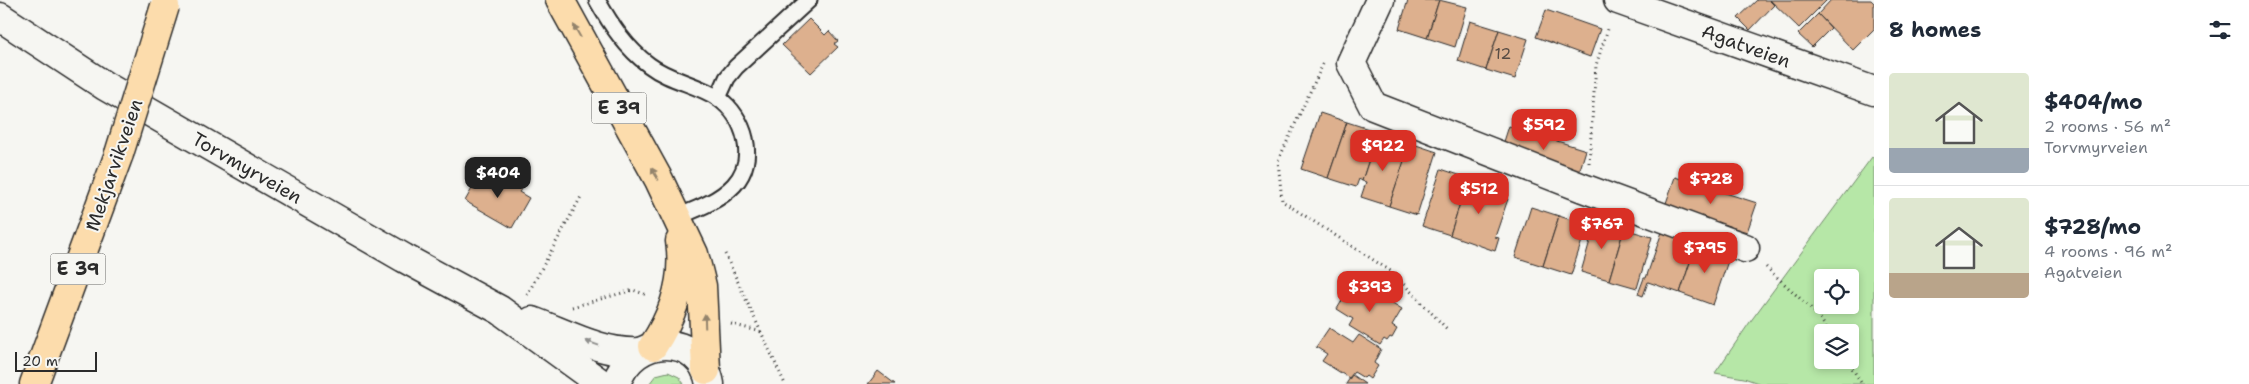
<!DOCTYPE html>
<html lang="en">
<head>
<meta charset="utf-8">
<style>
	:root { --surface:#fff; --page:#f2f2f3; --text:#1f2937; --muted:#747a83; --line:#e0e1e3; --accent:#d93025 }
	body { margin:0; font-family:"Shantell Sans",sans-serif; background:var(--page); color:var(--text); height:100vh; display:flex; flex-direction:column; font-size:19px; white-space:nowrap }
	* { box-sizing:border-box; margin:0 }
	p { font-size:16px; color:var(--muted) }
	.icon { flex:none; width:28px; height:28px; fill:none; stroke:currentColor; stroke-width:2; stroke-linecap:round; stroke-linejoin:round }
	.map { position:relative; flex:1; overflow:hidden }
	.panel { display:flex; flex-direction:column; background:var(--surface); width:375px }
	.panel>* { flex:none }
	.controls { position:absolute; left:1814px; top:269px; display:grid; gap:10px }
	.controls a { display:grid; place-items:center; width:45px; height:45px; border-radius:5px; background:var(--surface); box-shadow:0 2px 8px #0003; font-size:25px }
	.scale { position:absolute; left:15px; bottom:12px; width:82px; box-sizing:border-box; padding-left:5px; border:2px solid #2b2b2b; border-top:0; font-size:14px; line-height:18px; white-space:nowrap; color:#2b2b2b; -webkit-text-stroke:4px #f6f6f2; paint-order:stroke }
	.price { position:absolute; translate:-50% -42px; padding:0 11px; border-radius:10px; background:var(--accent); color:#fff; font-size:16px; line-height:32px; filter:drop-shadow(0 1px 2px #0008) }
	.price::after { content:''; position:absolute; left:50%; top:30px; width:15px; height:11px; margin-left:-8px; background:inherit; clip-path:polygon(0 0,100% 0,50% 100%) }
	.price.current { background:#222; color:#fff }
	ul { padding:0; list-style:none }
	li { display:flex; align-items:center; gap:15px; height:125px; padding:0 15px }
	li+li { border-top:1px solid var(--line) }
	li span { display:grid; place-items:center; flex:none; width:140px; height:100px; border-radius:5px; color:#555 }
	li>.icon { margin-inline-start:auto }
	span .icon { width:60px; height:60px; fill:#fffc; stroke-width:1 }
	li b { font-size:21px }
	h2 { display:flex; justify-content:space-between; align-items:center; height:60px; padding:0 15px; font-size:21px }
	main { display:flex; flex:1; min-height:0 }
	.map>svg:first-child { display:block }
</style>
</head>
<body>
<main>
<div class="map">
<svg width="1874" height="384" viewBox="0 0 1874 384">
	<rect width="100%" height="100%" fill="#f6f6f2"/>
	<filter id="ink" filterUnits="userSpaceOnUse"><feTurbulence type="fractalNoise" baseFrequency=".02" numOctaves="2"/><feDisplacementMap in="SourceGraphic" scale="10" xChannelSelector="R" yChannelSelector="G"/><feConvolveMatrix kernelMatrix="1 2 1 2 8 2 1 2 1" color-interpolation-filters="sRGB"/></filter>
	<g filter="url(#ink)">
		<g fill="#b6e7a7" stroke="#708969" fill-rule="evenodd">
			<path d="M 1872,157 L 1874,159 L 1874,384 L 1761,384 L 1744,378 L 1715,373 L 1750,322 ZM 1822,278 L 1850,278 L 1850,305 L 1822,305 ZM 1822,332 L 1850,332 L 1850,360 L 1822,360 Z"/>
			<polygon points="668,372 679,377 684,384 649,384 656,375"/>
		</g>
		<g fill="#ddb08e" stroke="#2b2b2b">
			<polygon points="1408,0 1439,0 1427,38 1399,29"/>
			<polygon points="1439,0 1467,7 1455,47 1427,38"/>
			<polygon points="1757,0 1769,0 1774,5 1750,30 1738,18"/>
			<polygon points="1770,0 1827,0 1799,28"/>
			<polygon points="1831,0 1871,0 1874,3 1874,29 1853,50 1818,14"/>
			<polygon points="1546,10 1600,29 1590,57 1536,37"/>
			<polygon points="1818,14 1831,28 1812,47 1798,34"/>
			<polygon points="809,19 825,35 829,31 838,41 834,44 838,47 811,73 782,45"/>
			<polygon points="1470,21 1499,30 1486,70 1458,61"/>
			<polygon points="1499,30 1528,39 1515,79 1486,70"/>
			<polygon points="1320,113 1347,122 1328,178 1301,169"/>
			<polygon points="1347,122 1375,131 1372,140 1375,141 1362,181 1359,179 1356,187 1328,178"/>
			<polygon points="1509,126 1586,150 1578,176 1501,151"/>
			<polygon points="1375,141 1379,143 1379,141 1408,150 1389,206 1361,197 1366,182 1362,181"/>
			<polygon points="1410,143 1437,152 1417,215 1389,206"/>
			<polygon points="1441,169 1468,178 1450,235 1422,226"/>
			<polygon points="482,171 505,184 509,179 523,187 519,192 529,198 512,228 465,201"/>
			<polygon points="1675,177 1757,203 1747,232 1665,206"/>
			<polygon points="1468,178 1496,187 1494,195 1508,199 1495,237 1499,238 1495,251 1450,235"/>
			<polygon points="1531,207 1559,216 1543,266 1515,257"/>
			<polygon points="1559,216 1587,225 1571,275 1543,266"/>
			<polygon points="1596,220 1624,229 1609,280 1581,272"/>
			<polygon points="1624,229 1652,237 1637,288 1609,280"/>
			<polygon points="1662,232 1696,244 1680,293 1648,282 1643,296 1638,294 1644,278 1646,278"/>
			<polygon points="1696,244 1730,255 1713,305 1680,293"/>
			<polygon points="1355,283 1361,286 1362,284 1402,309 1392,326 1397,329 1392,338 1390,337 1387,341 1384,339 1380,345 1349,326 1353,319 1337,309 1349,289 1351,290"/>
			<polygon points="1329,328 1353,343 1359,335 1381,349 1374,363 1378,366 1370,379 1366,376 1364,378 1354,372 1349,378 1322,361 1327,354 1316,347"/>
			<polygon points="878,371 895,384 868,384"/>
			<polygon points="1352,375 1365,384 1346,384"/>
		</g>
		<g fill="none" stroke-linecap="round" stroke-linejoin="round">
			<defs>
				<g id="lane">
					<path d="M 597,0 C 611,25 626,48 649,65 C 670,81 697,84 718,98 C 745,117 758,159 734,185 C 719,201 697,209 677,217"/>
					<polyline points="718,98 727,78 736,67 809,0"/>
				</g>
				<g id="street">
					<polyline points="1380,0 1351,63 1373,106 1583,188 1745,248"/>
					<polyline points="1618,0 1874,91"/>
				</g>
				<g id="secondary">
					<polyline points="0,17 105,86 404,258 500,310 602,384"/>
					<path d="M 532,321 C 565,333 603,354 639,352"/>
					<path d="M 616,384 C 633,332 701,332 710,384"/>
				</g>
				<g id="highway">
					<polyline points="560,0 659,180 694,254 702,286 706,370"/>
					<path d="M 653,346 C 674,314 686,280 680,241"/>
					<polyline points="34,384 119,154"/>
				</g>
			</defs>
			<use href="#lane" stroke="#2b2b2b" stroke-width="19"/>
			<use href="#street" stroke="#2b2b2b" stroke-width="31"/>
			<use href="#secondary" stroke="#2b2b2b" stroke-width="31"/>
			<use href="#highway" stroke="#2b2b2b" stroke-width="31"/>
			<g stroke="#2b2b2b" stroke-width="3" stroke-dasharray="1 4" stroke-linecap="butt">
				<polyline points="1323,64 1278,161 1282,201 1392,272 1447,329"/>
				<polyline points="1589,163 1596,65 1609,26"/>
				<polyline points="725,254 785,384"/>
				<polyline points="1766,267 1817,314 1829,332"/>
				<polyline points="527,295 582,195"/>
				<polyline points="572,307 633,290 647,295"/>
				<polyline points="731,324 762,332"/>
				<polyline points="1847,360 1862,384"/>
			</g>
			<use href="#lane" stroke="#f6f6f2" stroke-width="15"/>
			<use href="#street" stroke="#f6f6f2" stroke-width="28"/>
			<use href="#secondary" stroke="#f6f6f2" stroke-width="28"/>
			<use href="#highway" stroke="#fcdcac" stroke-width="28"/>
			<defs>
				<polyline id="highway-bridge" points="119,154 165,6"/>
			</defs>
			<use href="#highway-bridge" stroke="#2b2b2b" stroke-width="31" stroke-linecap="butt"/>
			<use href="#highway-bridge" stroke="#fcdcac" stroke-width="28"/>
		</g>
		<defs><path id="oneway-solid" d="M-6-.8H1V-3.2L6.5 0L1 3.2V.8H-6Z" transform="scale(1.25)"/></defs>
		<g fill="#94846c">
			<use href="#oneway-solid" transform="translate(577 31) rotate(-119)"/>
			<use href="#oneway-solid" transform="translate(655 174) rotate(-119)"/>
			<use href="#oneway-solid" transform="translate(705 321) rotate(-92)"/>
		</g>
		<use fill="#90908e" href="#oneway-solid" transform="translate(592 343) rotate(-160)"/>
	</g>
	<g text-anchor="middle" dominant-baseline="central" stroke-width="4" stroke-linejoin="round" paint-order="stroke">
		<g font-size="16" fill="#584c44">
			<text x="1503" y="53">12</text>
		</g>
		<g fill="#f6f6f2" stroke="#686867" stroke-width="1">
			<rect x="591.5" y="92.5" width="55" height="31" rx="4"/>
			<rect x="50.5" y="253.5" width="55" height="31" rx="4"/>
		</g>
		<g font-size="18" font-weight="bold" fill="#2b2b2b">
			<text x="619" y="108">E 39</text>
			<text x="78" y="269">E 39</text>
		</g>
		<g font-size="19" fill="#2b2b2b" stroke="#f6f6f2">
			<text transform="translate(1746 46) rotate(20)">Agatveien</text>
			<text transform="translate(114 165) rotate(-71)">Mekjarvikveien</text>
			<text transform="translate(247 168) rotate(30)">Torvmyrveien</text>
		</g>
	</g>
</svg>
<div class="controls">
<a><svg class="icon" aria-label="locate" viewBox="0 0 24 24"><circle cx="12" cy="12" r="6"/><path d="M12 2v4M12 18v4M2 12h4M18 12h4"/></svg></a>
<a><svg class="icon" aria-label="layers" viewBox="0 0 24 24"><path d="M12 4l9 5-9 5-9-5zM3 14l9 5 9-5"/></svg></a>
</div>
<div class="scale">20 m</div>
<b class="price" style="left:1544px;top:151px">$592</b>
<b class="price" style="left:1383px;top:172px">$922</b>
<b class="price current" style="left:498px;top:199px">$404</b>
<b class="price" style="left:1711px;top:205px">$728</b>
<b class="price" style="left:1479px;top:215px">$512</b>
<b class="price" style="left:1602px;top:250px">$767</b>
<b class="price" style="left:1705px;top:274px">$795</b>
<b class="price" style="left:1370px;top:313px">$393</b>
</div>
<section class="panel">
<h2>8 homes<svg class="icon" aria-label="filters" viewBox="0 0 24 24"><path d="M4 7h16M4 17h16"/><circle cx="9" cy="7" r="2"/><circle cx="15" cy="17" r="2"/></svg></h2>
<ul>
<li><span style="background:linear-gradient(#dfe7d0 75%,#9aa5b1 0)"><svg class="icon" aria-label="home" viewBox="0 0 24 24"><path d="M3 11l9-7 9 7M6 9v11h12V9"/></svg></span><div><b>$404/mo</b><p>2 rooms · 56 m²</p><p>Torvmyrveien</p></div></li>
<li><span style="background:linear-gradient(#dfe7d0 75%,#b9a48a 0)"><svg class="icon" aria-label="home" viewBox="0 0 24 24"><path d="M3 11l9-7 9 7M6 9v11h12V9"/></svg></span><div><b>$728/mo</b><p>4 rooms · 96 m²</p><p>Agatveien</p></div></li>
</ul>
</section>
</main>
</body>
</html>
